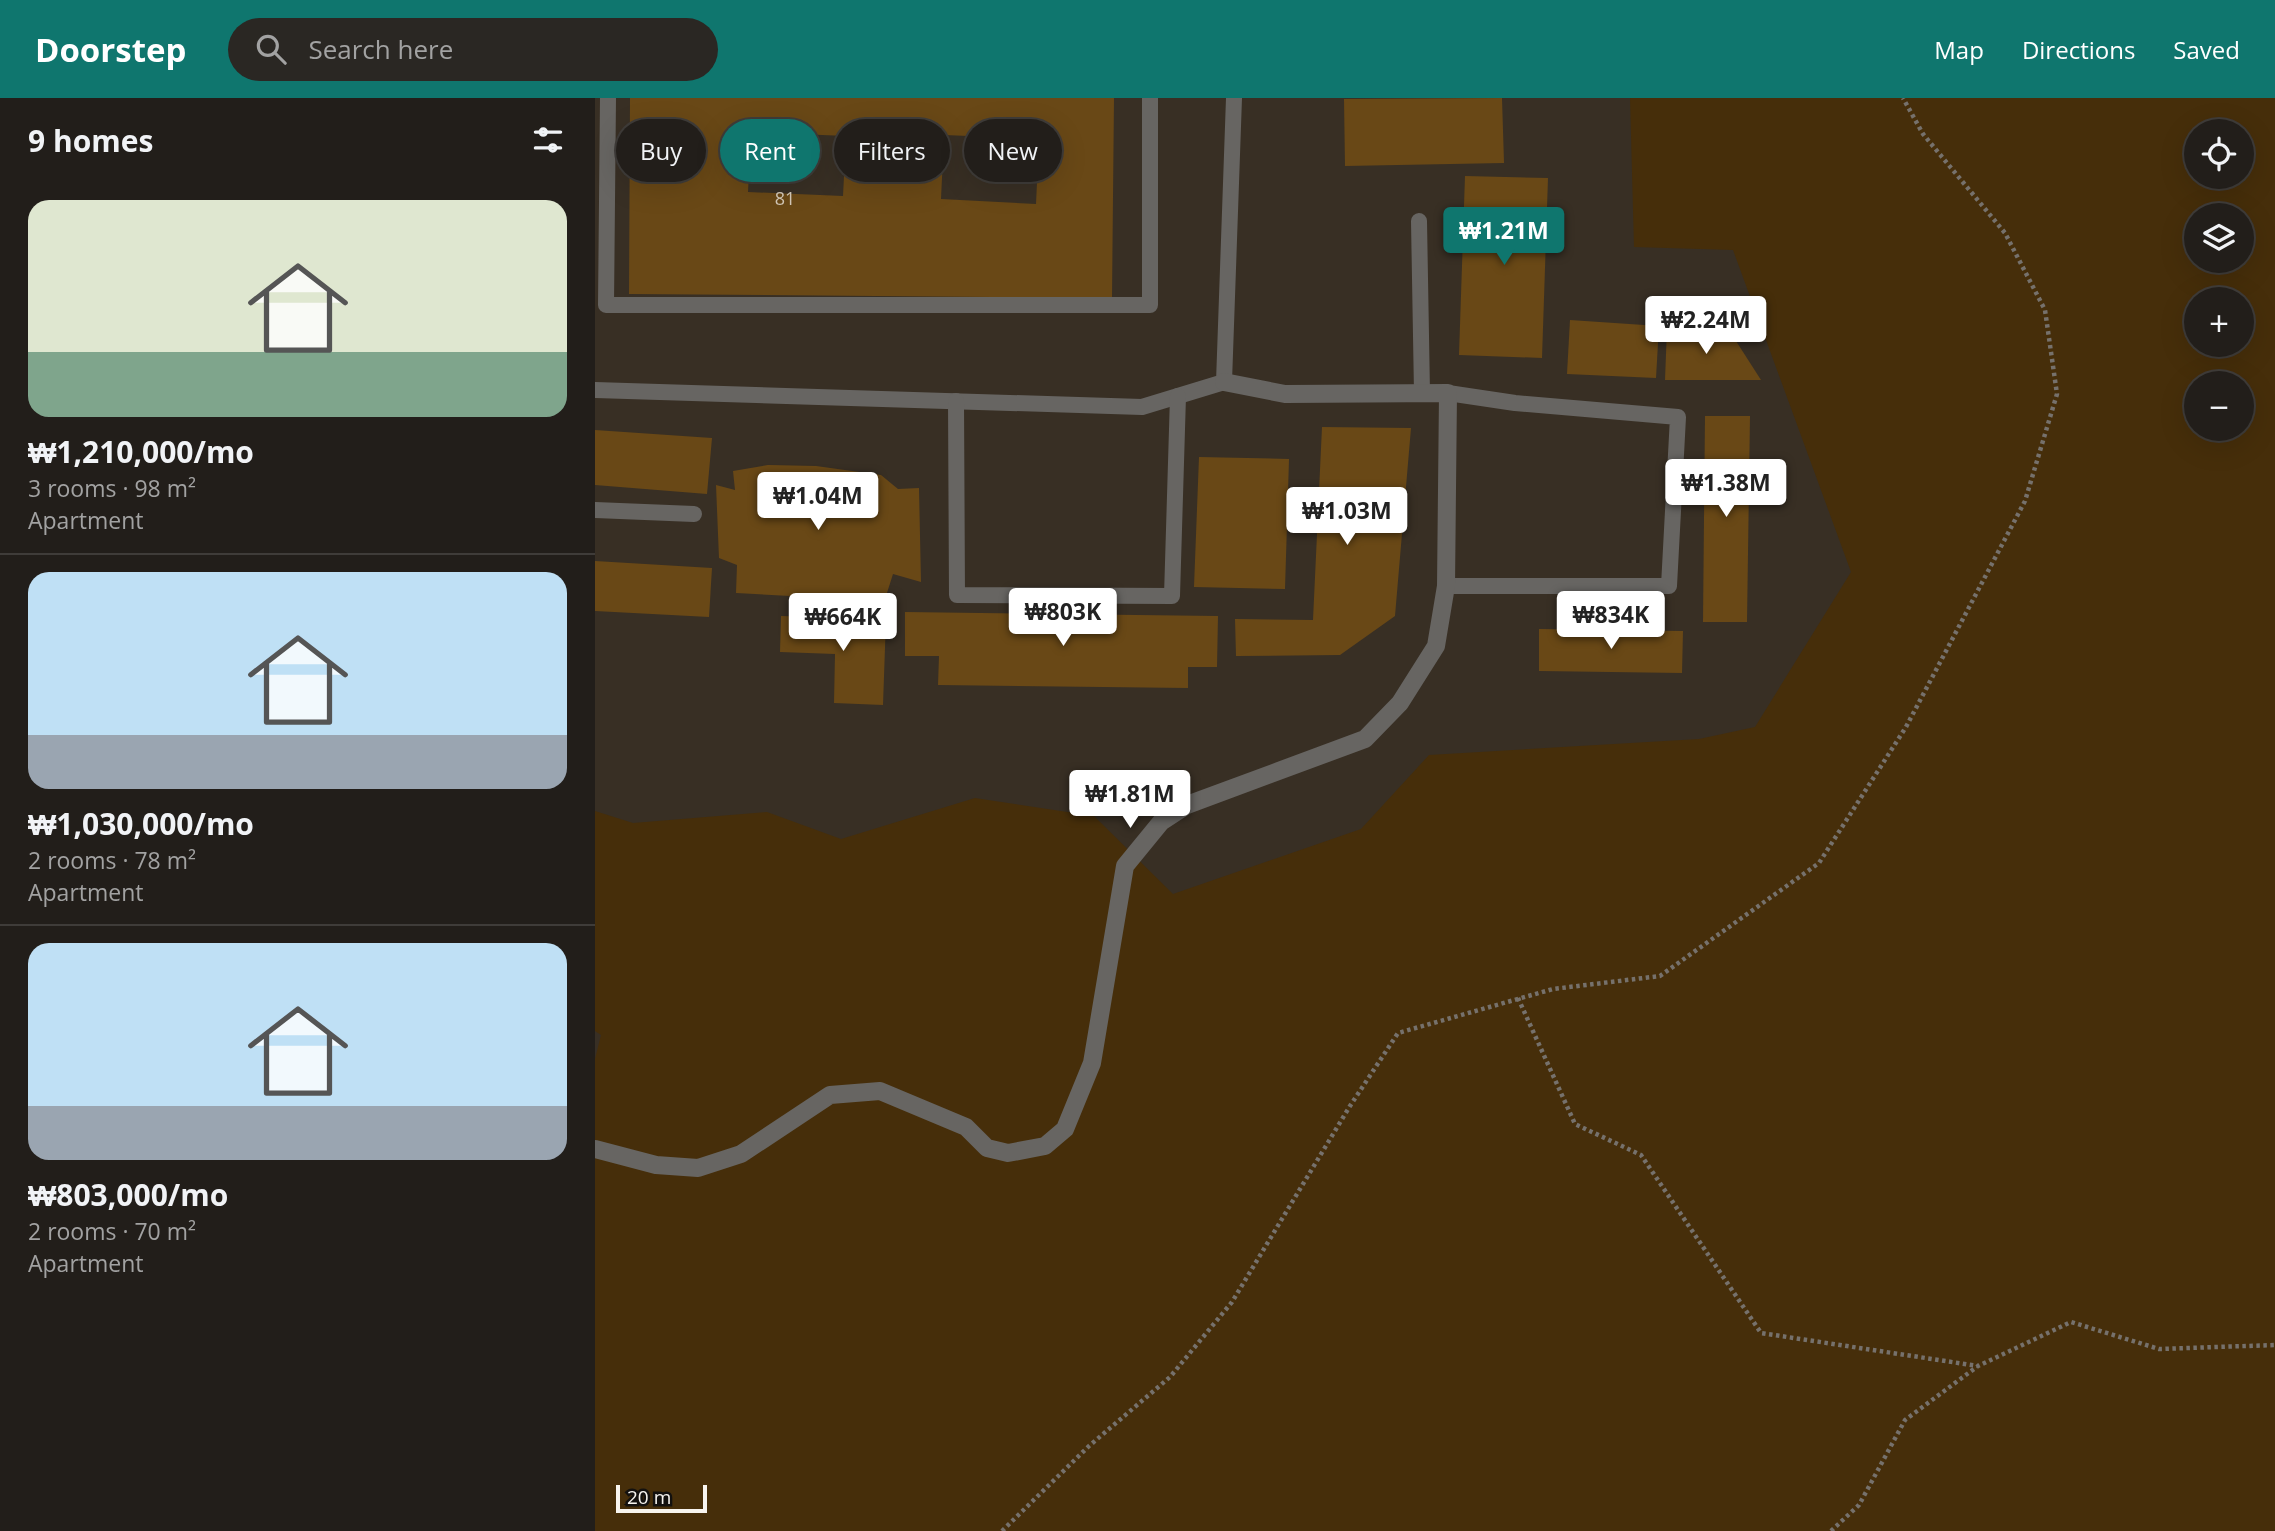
<!DOCTYPE html>
<html lang="en">
<head>
<meta charset="utf-8">
<style>
	:root { --surface:#221e1a; --page:#2a2723; --text:#f1f3f6; --muted:#a2a2a2; --line:#3f3c39; --accent:#0f766e }
	body { margin:0; font-family:"Open Sans",sans-serif; background:var(--page); color:var(--text); height:100vh; display:flex; flex-direction:column; font-size:26px; white-space:nowrap }
	* { box-sizing:border-box; margin:0 }
	p { font-size:23px; color:var(--muted) }
	.icon { flex:none; width:38px; height:38px; fill:none; stroke:currentColor; stroke-width:2; stroke-linecap:round; stroke-linejoin:round }
	.map { position:relative; flex:1; overflow:hidden }
	.panel { display:flex; flex-direction:column; background:var(--surface); width:595px }
	.panel>* { flex:none }
	.hud { position:absolute; left:21px; top:21px; width:665px; height:63px; display:flex; gap:14px }
	.tools { position:absolute; left:1589px; top:21px; display:grid; gap:14px }
	.tools a { display:grid; place-items:center; width:70px; height:70px; border-radius:50%; background:var(--surface); box-shadow:0 7px 28px #0002,0 0 0 2px var(--line); font-size:35px }
	.scale { position:absolute; left:21px; bottom:18px; width:91px; box-sizing:border-box; padding-left:7px; border:4px solid #f7f4ef; border-top:0; font-size:19px; line-height:24px; white-space:nowrap; color:#f7f4ef; -webkit-text-stroke:5px #13110f; paint-order:stroke }
	.price { position:absolute; translate:-50% -60px; padding:0 16px; border-radius:7px; background:#fff; color:#222; font-size:23px; line-height:46px; filter:drop-shadow(0 2px 4px #0008) }
	.price::after { content:''; position:absolute; left:50%; top:42px; width:21px; height:16px; margin-left:-10px; background:inherit; clip-path:polygon(0 0,100% 0,50% 100%) }
	.price.active { background:var(--accent); color:#fff }
	ul { padding:0; list-style:none }
	li { display:grid; align-content:center; gap:14px; height:371px; padding:0 28px }
	li+li { border-top:2px solid var(--line) }
	li span { display:grid; place-items:center; height:217px; border-radius:21px; color:#555 }
	li>.icon { margin-inline-start:auto }
	span .icon { width:126px; height:126px; fill:#fffc; stroke-width:1 }
	li b { font-size:30px }
	h2 { display:flex; justify-content:space-between; align-items:center; height:84px; padding:0 28px; font-size:30px }
	.tag { padding:0 24px; border-radius:32px; background:var(--surface); box-shadow:0 7px 28px #0002,0 0 0 2px var(--line); font-size:24px; line-height:63px }
	.tag.active { background:var(--accent); color:#fff }
	header { display:flex; align-items:center; gap:42px; box-sizing:border-box; height:98px; padding:0 35px; background:var(--accent); color:#fff }
	header strong { font-size:33px }
	nav { display:flex; gap:38px; margin-inline-start:auto; font-size:24px }
	.search { width:490px; height:63px; background:var(--page); display:flex; align-items:center; gap:18px; box-sizing:border-box; padding:0 24px; border-radius:38px; color:var(--muted); font-size:26px }
	main { display:flex; flex:1; min-height:0 }
	.map>svg:first-child { display:block }
</style>
</head>
<body>
<header>
<strong>Doorstep</strong>
<div class="search"><svg class="icon" aria-label="search" viewBox="0 0 24 24"><circle cx="10" cy="10" r="6"/><path d="M15 15l6 6"/></svg>Search here</div>
<nav><a>Map</a><a>Directions</a><a>Saved</a></nav>
</header>
<main>
<section class="panel">
<h2>9 homes<svg class="icon" aria-label="filters" viewBox="0 0 24 24"><path d="M4 7h16M4 17h16"/><circle cx="9" cy="7" r="2"/><circle cx="15" cy="17" r="2"/></svg></h2>
<ul>
<li><span style="background:linear-gradient(#dfe7d0 70%,#7fa58c 0)"><svg class="icon" aria-label="home" viewBox="0 0 24 24"><path d="M3 11l9-7 9 7M6 9v11h12V9"/></svg></span><div><b>₩1,210,000/mo</b><p>3 rooms · 98 m²</p><p>Apartment</p></div></li>
<li><span style="background:linear-gradient(#bfe0f5 75%,#9aa5b1 0)"><svg class="icon" aria-label="home" viewBox="0 0 24 24"><path d="M3 11l9-7 9 7M6 9v11h12V9"/></svg></span><div><b>₩1,030,000/mo</b><p>2 rooms · 78 m²</p><p>Apartment</p></div></li>
<li><span style="background:linear-gradient(#bfe0f5 75%,#9aa5b1 0)"><svg class="icon" aria-label="home" viewBox="0 0 24 24"><path d="M3 11l9-7 9 7M6 9v11h12V9"/></svg></span><div><b>₩803,000/mo</b><p>2 rooms · 70 m²</p><p>Apartment</p></div></li>
</ul>
</section>
<div class="map">
<svg width="1680" height="1433" viewBox="0 0 1680 1433">
	<rect width="100%" height="100%" fill="#2d2822"/>
	<polygon fill="#382f24" points="0,0 1353,0 1313,543 0,1433"/>
	<path fill="#462e0a" fill-rule="evenodd" d="M 1035,0 L 1680,0 L 1680,1433 L 0,1433 L 0,961 L 6,937 L 0,933 L 0,713 L 38,725 L 172,714 L 246,741 L 380,700 L 499,718 L 578,796 L 766,731 L 834,657 L 1104,641 L 1160,629 L 1256,474 L 1138,152 L 1039,149 ZM 1601,33 L 1647,33 L 1647,79 L 1601,79 ZM 1601,117 L 1647,117 L 1647,163 L 1601,163 ZM 1601,201 L 1647,201 L 1647,247 L 1601,247 ZM 1601,285 L 1647,285 L 1647,331 L 1601,331 Z"/>
	<g fill="#694816" fill-rule="evenodd">
		<path d="M 35,0 L 519,0 L 517,200 L 34,196 ZM 156,34 L 251,38 L 248,98 L 153,94 ZM 349,37 L 444,41 L 441,106 L 346,101 Z"/>
		<polygon points="907,0 909,65 750,68 749,1"/>
		<polygon points="870,78 953,80 947,260 864,257"/>
		<polygon points="975,222 1064,228 1061,280 972,276"/>
		<polygon points="1132,229 1166,282 1070,282 1072,230"/>
		<polygon points="1110,318 1155,318 1152,524 1108,524"/>
		<polygon points="727,329 816,330 800,518 745,557 641,558 640,521 718,522"/>
		<polygon points="0,332 117,340 112,396 0,387"/>
		<polygon points="604,359 694,361 690,491 599,489"/>
		<polygon points="173,367 221,368 286,377 303,391 324,390 326,484 298,476 291,498 252,501 141,495 142,467 124,460 121,387 140,392 138,373"/>
		<polygon points="0,463 117,470 114,519 0,513"/>
		<polygon points="310,514 623,518 622,569 593,569 593,590 343,587 344,558 310,558"/>
		<polygon points="186,518 291,521 288,607 239,605 240,556 185,554"/>
		<polygon points="944,531 1088,533 1087,575 944,573"/>
	</g>
	<g fill="none" stroke-linecap="round" stroke-linejoin="round">
		<g stroke="#76716c" stroke-width="4.5" stroke-dasharray="3.5 3.5" stroke-linecap="butt">
			<polyline points="923,900 980,1026 1046,1057 1166,1235 1383,1268"/>
			<polyline points="407,1433 494,1348 575,1279 637,1204 755,1008 803,935 958,891 1065,878 1224,765 1311,629 1430,403 1462,296 1450,212 1410,135 1328,36 1308,0"/>
			<polyline points="1236,1433 1264,1407 1310,1322 1383,1268 1476,1224 1564,1251 1680,1247"/>
		</g>
		<g stroke="#676562" stroke-width="16">
			<polyline points="13,0 11,207 555,207 555,0"/>
			<polyline points="824,123 827,295"/>
			<polyline points="0,292 547,309 629,284 639,0"/>
			<polyline points="361,303 362,497 577,498 583,298"/>
			<polyline points="0,412 99,416"/>
			<polyline points="851,488 1074,488 1083,319 920,305 853,295"/>
		</g>
		<polyline stroke="#676562" stroke-width="18" points="0,1051 61,1067 103,1070 146,1056 235,997 285,993 371,1029 392,1050 413,1055 450,1048 470,1031 497,965 530,768 566,724 592,707 770,641 805,605 841,548 851,488 853,295 690,296 629,284"/>
	</g>
	<g text-anchor="middle" dominant-baseline="central" stroke-width="6" stroke-linejoin="round" paint-order="stroke">
		<g font-size="18" fill="#d4c9b9">
			<text x="190" y="100">81</text>
		</g>
	</g>
</svg>
<div class="tools">
<a><svg class="icon" aria-label="locate" viewBox="0 0 24 24"><circle cx="12" cy="12" r="6"/><path d="M12 2v4M12 18v4M2 12h4M18 12h4"/></svg></a>
<a><svg class="icon" aria-label="layers" viewBox="0 0 24 24"><path d="M12 4l9 5-9 5-9-5zM3 14l9 5 9-5"/></svg></a>
<a>+</a>
<a>−</a>
</div>
<div class="scale">20 m</div>
<b class="price active" style="left:909px;top:169px">₩1.21M</b>
<b class="price" style="left:1111px;top:258px">₩2.24M</b>
<b class="price" style="left:1131px;top:421px">₩1.38M</b>
<b class="price" style="left:223px;top:434px">₩1.04M</b>
<b class="price" style="left:752px;top:449px">₩1.03M</b>
<b class="price" style="left:468px;top:550px">₩803K</b>
<b class="price" style="left:1016px;top:553px">₩834K</b>
<b class="price" style="left:248px;top:555px">₩664K</b>
<b class="price" style="left:535px;top:732px">₩1.81M</b>
<div class="hud">
<a class="tag">Buy</a>
<a class="tag active">Rent</a>
<a class="tag">Filters</a>
<a class="tag">New</a>
</div>
</div>
</main>
</body>
</html>
